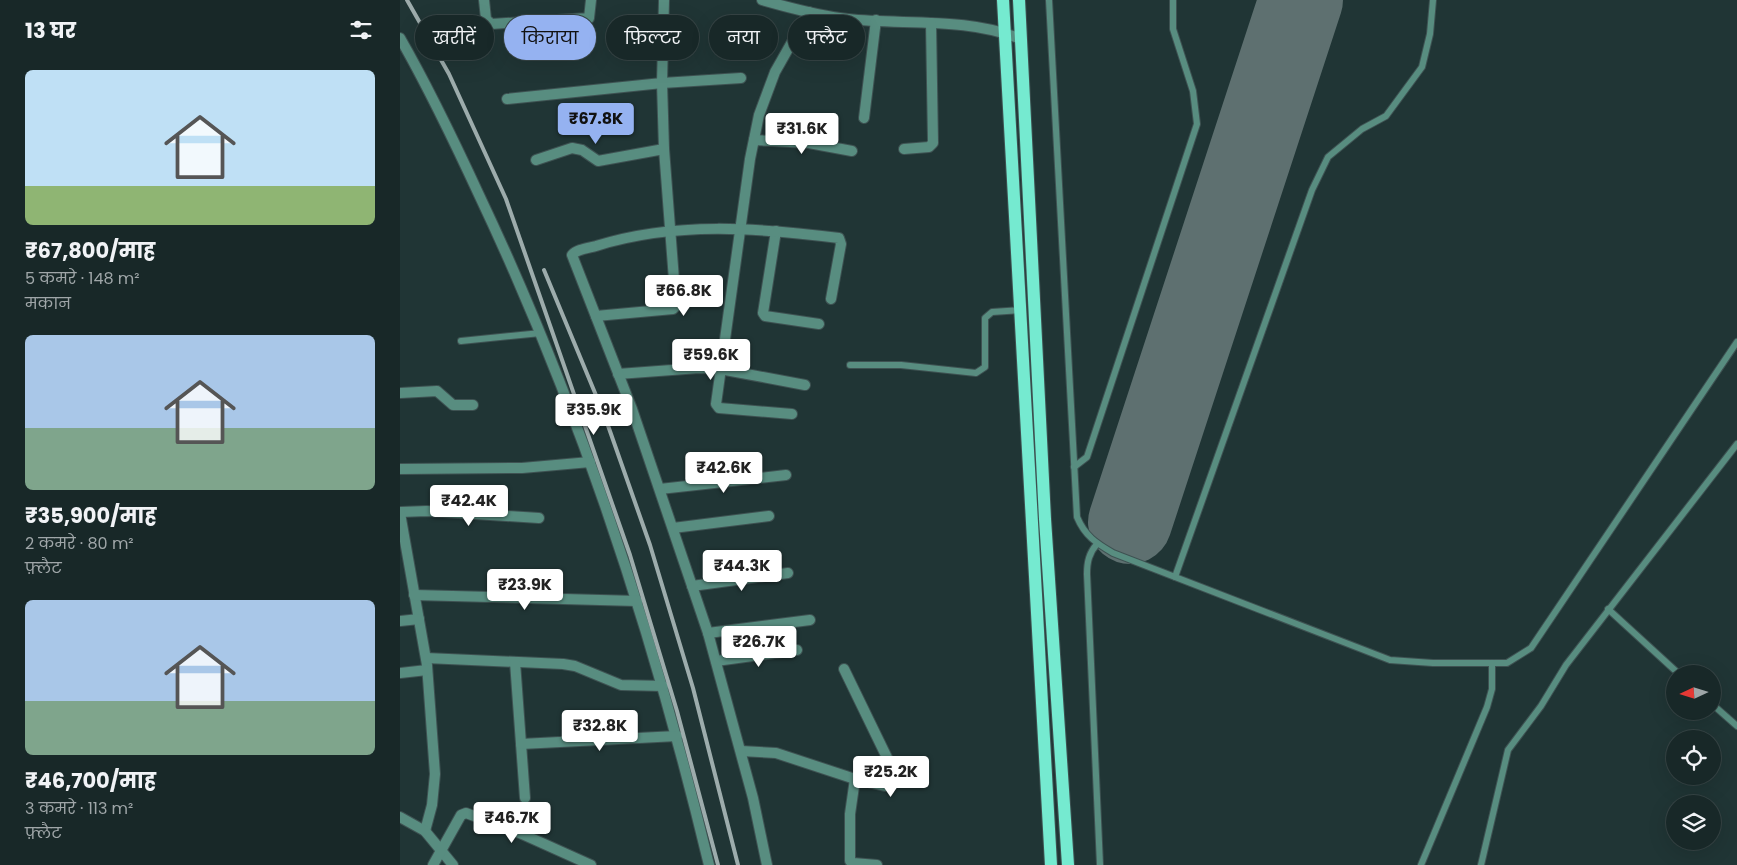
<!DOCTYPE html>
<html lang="hi">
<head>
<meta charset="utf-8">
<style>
	:root { --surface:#182828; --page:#253434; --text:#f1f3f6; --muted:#9fa6a8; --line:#364445; --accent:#95b2f1 }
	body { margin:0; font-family:Poppins,"Noto Sans Devanagari",sans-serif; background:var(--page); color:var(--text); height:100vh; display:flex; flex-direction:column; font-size:19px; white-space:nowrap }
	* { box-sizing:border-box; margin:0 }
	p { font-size:16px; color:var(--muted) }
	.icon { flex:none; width:28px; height:28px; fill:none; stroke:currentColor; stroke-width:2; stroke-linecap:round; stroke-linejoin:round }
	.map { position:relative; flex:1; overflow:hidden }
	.side { display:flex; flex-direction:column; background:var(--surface); width:400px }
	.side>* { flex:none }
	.banner { position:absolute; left:15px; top:15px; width:475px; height:45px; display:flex; gap:10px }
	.needle { width:32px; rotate:266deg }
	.controls { position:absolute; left:1266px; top:665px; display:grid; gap:10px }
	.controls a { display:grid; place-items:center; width:55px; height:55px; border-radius:50%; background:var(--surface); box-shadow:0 5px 20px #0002,0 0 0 1px var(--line); font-size:25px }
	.price { position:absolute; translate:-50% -42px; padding:0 11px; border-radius:5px; background:#fff; color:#222; font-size:16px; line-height:32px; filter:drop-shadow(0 1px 2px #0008) }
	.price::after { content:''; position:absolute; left:50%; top:30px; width:15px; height:11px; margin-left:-8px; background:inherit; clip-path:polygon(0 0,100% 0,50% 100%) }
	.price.active { background:var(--accent); color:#111 }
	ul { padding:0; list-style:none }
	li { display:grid; align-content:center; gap:10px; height:265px; padding:0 25px }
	li span { display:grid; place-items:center; height:155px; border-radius:8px; color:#555 }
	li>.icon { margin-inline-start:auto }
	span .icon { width:90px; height:90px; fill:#fffc; stroke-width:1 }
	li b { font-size:21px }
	h2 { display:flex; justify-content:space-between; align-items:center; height:60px; padding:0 25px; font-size:21px }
	.chip { padding:0 18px; border-radius:22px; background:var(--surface); box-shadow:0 5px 20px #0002,0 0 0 1px var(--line); font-size:18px; line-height:45px }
	.chip.active { background:var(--accent); color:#111 }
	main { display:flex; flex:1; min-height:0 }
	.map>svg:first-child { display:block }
</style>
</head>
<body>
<main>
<section class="side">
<h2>13 घर<svg class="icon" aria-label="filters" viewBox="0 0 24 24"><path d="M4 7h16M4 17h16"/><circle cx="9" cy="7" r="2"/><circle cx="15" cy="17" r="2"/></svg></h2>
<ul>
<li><span style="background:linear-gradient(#bfe0f5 75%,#8fb573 0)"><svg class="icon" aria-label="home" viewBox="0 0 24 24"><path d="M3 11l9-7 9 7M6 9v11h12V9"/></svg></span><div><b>₹67,800/माह</b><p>5 कमरे · 148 m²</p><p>मकान</p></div></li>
<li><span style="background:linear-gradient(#a9c7e8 60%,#7fa58c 0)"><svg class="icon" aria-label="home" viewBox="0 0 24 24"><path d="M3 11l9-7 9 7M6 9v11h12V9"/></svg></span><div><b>₹35,900/माह</b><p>2 कमरे · 80 m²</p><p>फ़्लैट</p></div></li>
<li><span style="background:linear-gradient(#a9c7e8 65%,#7fa58c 0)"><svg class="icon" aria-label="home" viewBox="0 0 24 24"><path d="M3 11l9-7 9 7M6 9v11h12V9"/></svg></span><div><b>₹46,700/माह</b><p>3 कमरे · 113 m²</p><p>फ़्लैट</p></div></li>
</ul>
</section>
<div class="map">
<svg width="1337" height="865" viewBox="0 0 1337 865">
	<rect width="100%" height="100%" fill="#203535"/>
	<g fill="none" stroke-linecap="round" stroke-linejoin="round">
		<polyline stroke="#5e7070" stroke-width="84" points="730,522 901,0"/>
		<defs>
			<g id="service">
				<path d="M 649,0 L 677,517 C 685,536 696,543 713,553 L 990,660 L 1033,663 L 1107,663 L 1131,648 L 1337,342"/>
				<polyline points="61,341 141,333"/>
				<polyline points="450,365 501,365 576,373 585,367 585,318 592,312 620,310"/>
				<polyline points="674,467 687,457 797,124 793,91 773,29 773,0"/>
				<path d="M 697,544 C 689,553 687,562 687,574 L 700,865"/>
				<polyline points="775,577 912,190 928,157 962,129 986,116 1022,67 1030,34 1033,0"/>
				<polyline points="1208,609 1279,674"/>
				<polyline points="1312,704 1337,726"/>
				<polyline points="1021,865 1087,707 1092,689 1092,663"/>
				<polyline points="1081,865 1108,750 1141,706 1166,665 1337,444"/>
			</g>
			<g id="minor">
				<polyline points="84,0 86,19 91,24 189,18 191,0"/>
				<path d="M 362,0 C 390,8 419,16 448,19 C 503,25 568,17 621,39"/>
				<path d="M 0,38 C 30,90 55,143 80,197 C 181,410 254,636 309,865"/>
				<polyline points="107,99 262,83 341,78"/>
				<polyline points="464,118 476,20"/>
				<polyline points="354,140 409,143 452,151"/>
				<polyline points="504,149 529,147 533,143 531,23"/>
				<polyline points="136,160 172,148 182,150 198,161 264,149"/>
				<polyline points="376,231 363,313 365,316 419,324"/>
				<polyline points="196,316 273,309 276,306 264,149 262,83 264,0"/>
				<polyline points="218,374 299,368 320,369 405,385"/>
				<polyline points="0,393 37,391 53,405 73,405"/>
				<polyline points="392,414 319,408 316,404 350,159 359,115 375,72 409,12"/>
				<polyline points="0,469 122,468 190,462"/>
				<polyline points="260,489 386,475"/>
				<polyline points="0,512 27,511 139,518"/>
				<polyline points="0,513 27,665 35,774 32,805 25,831"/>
				<polyline points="273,528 369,516"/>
				<polyline points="292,586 388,573"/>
				<polyline points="14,595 237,601"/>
				<polyline points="0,621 19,619"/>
				<polyline points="308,633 410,620"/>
				<polyline points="26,658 163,664 175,666 221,685 263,686"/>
				<polyline points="316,661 397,650"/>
				<polyline points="115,662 125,798"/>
				<polyline points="0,673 27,670"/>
				<polyline points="121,744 277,736"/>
				<polyline points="341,751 376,753 455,779 485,786 495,781 495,774 444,669"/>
				<polyline points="455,779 450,814 450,861 453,863 477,865"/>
				<polyline points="0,817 25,831 53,865"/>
				<polyline points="33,865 61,815 66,813 122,834 191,865"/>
				<path d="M 367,865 L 353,798 L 308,633 L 232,409 L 172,255 C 177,249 189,248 196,246 C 275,221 359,228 439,238 L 441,244 L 431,299"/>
			</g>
			<g id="primary">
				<polyline points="603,0 651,865"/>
				<polyline points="619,0 645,519 668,865"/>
			</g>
		</defs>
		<use href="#service" stroke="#3e5252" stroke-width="8"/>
		<use href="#minor" stroke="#3e5252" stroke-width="12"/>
		<use href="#primary" stroke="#3e5252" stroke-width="14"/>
		<use href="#service" stroke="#588d80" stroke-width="6"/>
		<use href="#minor" stroke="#588d80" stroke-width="10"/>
		<use href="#primary" stroke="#75ead0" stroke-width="12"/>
		<g stroke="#9dacac" stroke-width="4">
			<polyline points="7,0 49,74 106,199 230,555 277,711 318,865"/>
			<polyline points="144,270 205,417 250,545 293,688 338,865"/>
		</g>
	</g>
</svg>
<div class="controls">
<a><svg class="needle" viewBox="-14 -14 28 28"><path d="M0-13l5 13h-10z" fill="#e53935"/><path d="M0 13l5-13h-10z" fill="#9fa6a8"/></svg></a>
<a><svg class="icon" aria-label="locate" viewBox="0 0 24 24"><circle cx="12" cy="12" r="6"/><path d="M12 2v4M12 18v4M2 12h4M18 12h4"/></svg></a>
<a><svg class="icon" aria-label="layers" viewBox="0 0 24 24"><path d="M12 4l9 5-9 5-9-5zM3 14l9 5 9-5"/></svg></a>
</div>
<b class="price active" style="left:196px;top:145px">₹67.8K</b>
<b class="price" style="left:402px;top:155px">₹31.6K</b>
<b class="price" style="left:284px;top:317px">₹66.8K</b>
<b class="price" style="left:311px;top:381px">₹59.6K</b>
<b class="price" style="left:194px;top:436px">₹35.9K</b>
<b class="price" style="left:324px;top:494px">₹42.6K</b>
<b class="price" style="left:69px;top:527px">₹42.4K</b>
<b class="price" style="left:342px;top:592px">₹44.3K</b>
<b class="price" style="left:125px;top:611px">₹23.9K</b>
<b class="price" style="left:359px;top:668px">₹26.7K</b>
<b class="price" style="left:200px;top:752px">₹32.8K</b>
<b class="price" style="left:491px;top:798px">₹25.2K</b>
<b class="price" style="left:112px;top:844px">₹46.7K</b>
<div class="banner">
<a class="chip">खरीदें</a>
<a class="chip active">किराया</a>
<a class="chip">फ़िल्टर</a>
<a class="chip">नया</a>
<a class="chip">फ़्लैट</a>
</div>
</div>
</main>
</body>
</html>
